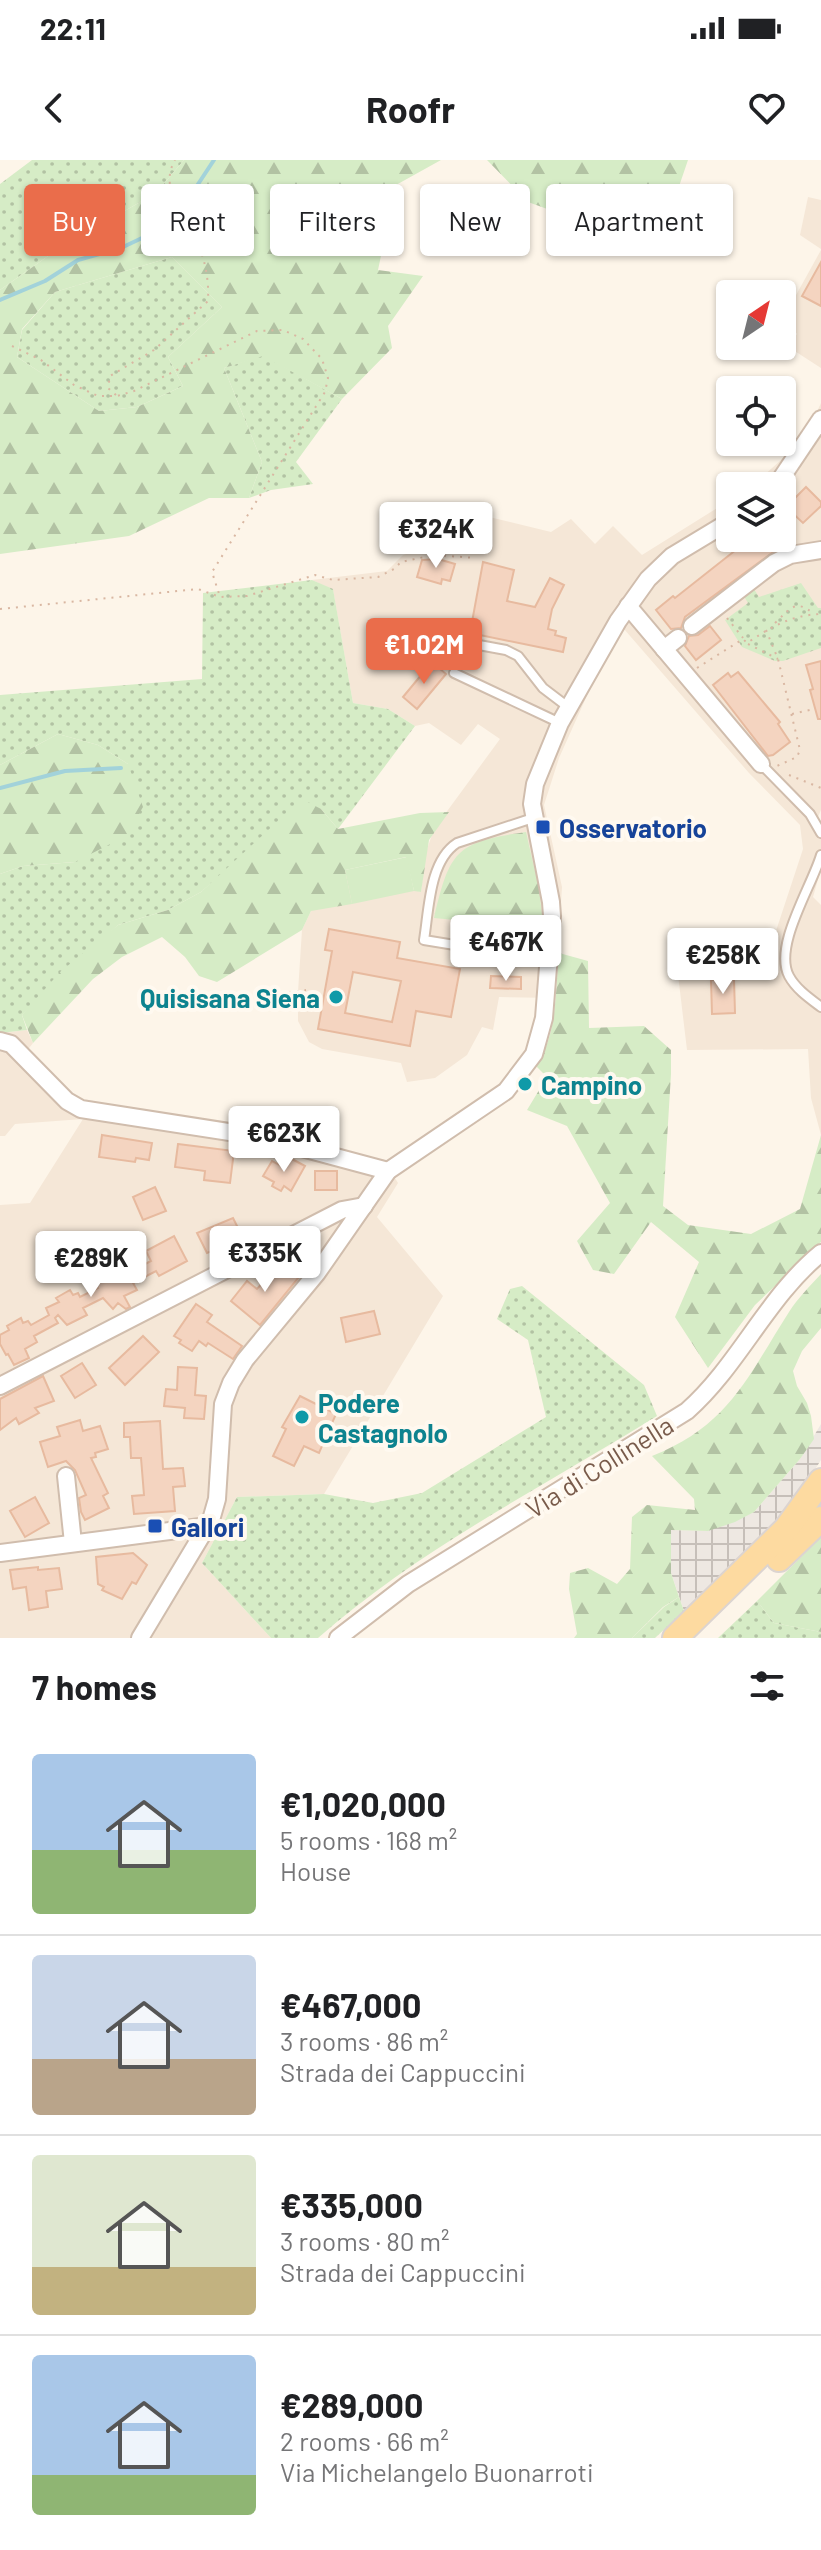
<!DOCTYPE html>
<html lang="en">
<head>
<meta charset="utf-8">
<style>
	:root { --surface:#fff; --page:#f6f6f6; --text:#202124; --muted:#757577; --line:#e0e0e0; --accent:#ea6d4b }
	body { margin:0; font-family:Barlow,sans-serif; background:var(--page); color:var(--text); height:100vh; display:flex; flex-direction:column; font-size:30px; white-space:nowrap }
	* { box-sizing:border-box; margin:0 }
	p { font-size:26px; color:var(--muted) }
	.icon { flex:none; width:44px; height:44px; fill:none; stroke:currentColor; stroke-width:2; stroke-linecap:round; stroke-linejoin:round }
	.map { position:relative; height:1478px; overflow:hidden }
	.panel { display:flex; flex-direction:column; background:var(--surface); flex:1 }
	.panel>* { flex:none }
	.hud { position:absolute; left:24px; top:24px; width:774px; height:72px; display:flex; gap:16px }
	.needle { width:52px; rotate:35deg }
	.controls { position:absolute; left:716px; top:120px; display:grid; gap:16px }
	.controls a { display:grid; place-items:center; width:80px; height:80px; border-radius:8px; background:var(--surface); box-shadow:0 2px 6px #0004; font-size:40px }
	.price { position:absolute; translate:-50% -68px; padding:0 18px; border-radius:8px; background:#fff; color:#222; font-size:26px; line-height:52px; filter:drop-shadow(0 2px 4px #0008) }
	.price::after { content:''; position:absolute; left:50%; top:48px; width:24px; height:18px; margin-left:-12px; background:inherit; clip-path:polygon(0 0,100% 0,50% 100%) }
	.price.on { background:var(--accent); color:#fff }
	ul { padding:0; list-style:none }
	li { display:flex; align-items:center; gap:24px; height:200px; padding:0 32px }
	li+li { border-top:2px solid var(--line) }
	li span { display:grid; place-items:center; flex:none; width:224px; height:160px; border-radius:8px; color:#555 }
	li>.icon { margin-inline-start:auto }
	span .icon { width:96px; height:96px; fill:#fffc; stroke-width:1 }
	li b { font-size:34px }
	h2 { display:flex; justify-content:space-between; align-items:center; height:96px; padding:0 32px; font-size:34px }
	.pill { padding:0 28px; border-radius:8px; background:var(--surface); box-shadow:0 2px 6px #0004; font-size:28px; line-height:72px }
	.pill.on { background:var(--accent); color:#fff }
	.status { display:flex; justify-content:space-between; align-items:center; height:56px; padding:0 40px; background:var(--surface); direction:ltr }
	.status svg { height:22px; fill:currentColor }
	header { display:flex; justify-content:space-between; align-items:center; height:104px; padding:0 32px; background:var(--surface); font-size:36px; font-weight:700 }
	.map>svg:first-child { display:block }
</style>
</head>
<body>
<div class="status"><b>22:11</b><svg viewBox="0 0 49 12"><path d="M0 12V9h3v3zM5 12V6h3v6zM10 12V3h3v9zM15 12V0h3v12zM26 1h20v11H26zM47 4h2v5h-2z"/></svg></div>
<header><svg class="icon" aria-label="back" viewBox="0 0 24 24"><path d="M15 5l-7 7 7 7"/></svg>Roofr<svg class="icon" aria-label="heart" viewBox="0 0 24 24"><path d="M12 20l-8-8c-3-5 5-10 8-4 3-6 11-1 8 4z"/></svg></header>
<div class="map">
<svg width="821" height="1478" viewBox="0 0 821 1478">
	<defs>
		<pattern id="industrial-grid" width="8" height="8" patternUnits="userSpaceOnUse" patternTransform="scale(2)"><rect width="8" height="8" fill="#eee8e2"/><path d="M0 4h8M4 0v8" fill="none" stroke="#c6bfb9"/></pattern>
		<pattern id="green-dots" width="8" height="8" patternUnits="userSpaceOnUse" patternTransform="scale(2)"><rect width="8" height="8" fill="#d6ecc6"/><path d="M2 2h.1M6 6h.1" fill="none" stroke="#b2c2a3" stroke-width="1.8" stroke-linecap="round"/></pattern>
		<pattern id="forest-firs" width="22" height="20" patternUnits="userSpaceOnUse" patternTransform="scale(2)"><rect width="22" height="20" fill="#d6ecc6"/><path d="M5 1l3.5 6h-7zM16 11l3.5 6h-7z" fill="#b2c2a3"/></pattern>
	</defs>
	<rect width="100%" height="100%" fill="#fdf5e9"/>
	<g fill="#f5e7d7">
		<polygon points="808,37 821,40 821,89 800,75"/>
		<polygon points="821,90 821,208 787,186 797,174 792,168 795,137"/>
		<polygon points="821,243 821,650 818,657 821,663 821,709 813,737 821,745 821,975 811,938 808,889 687,890 674,781 772,783 803,689 800,665 749,613 624,469 594,520 559,598 544,645 562,727 555,838 499,837 493,870 482,867 467,895 435,918 407,922 401,903 322,889 309,882 298,861 298,832 302,770 311,751 345,710 421,732 425,695 434,669 500,579 478,564 461,585 429,563 415,566 388,549 353,543 333,430 312,420 387,411 403,395 419,390 432,362 475,363 485,356 551,372 571,359 595,384 613,366 642,395 730,340 730,378 782,378 782,326 752,326 781,300 814,258"/>
		<polygon points="27,870 33,883 26,892 77,941 378,1000 383,999 398,1023 377,1057 443,1136 324,1334 237,1337 202,1403 271,1478 0,1478 0,1045 30,1043 83,959 15,964 5,976 0,976 0,873"/>
	</g>
	<polygon fill="url(#industrial-grid)" points="821,1264 821,1300 798,1336 753,1387 684,1451 671,1413 671,1370 708,1371 754,1352 800,1299"/>
	<g fill="url(#green-dots)">
		<polygon points="32,0 184,0 156,33 58,89 0,130 0,24"/>
		<polygon points="172,97 222,147 168,197 183,226 137,247 99,251 17,197 22,170 55,132"/>
		<polygon points="263,195 342,239 296,302 313,324 271,330 249,338 262,302 224,208"/>
		<polygon points="312,420 333,429 353,543 388,549 415,566 338,669 321,649 239,699 201,732 168,750 118,765 22,855 27,870 0,873 0,714 23,706 75,702 128,604 98,585 58,574 0,605 0,535 202,519 203,433"/>
		<polygon points="801,423 818,448 821,448 821,488 783,501 775,501 742,487 725,460 748,443 742,433 752,426 759,437"/>
		<path d="M 522,1126 L 644,1225 L 657,1256 C 543,1327 419,1389 318,1478 L 271,1478 L 202,1403 L 237,1337 L 324,1334 L 373,1343 L 422,1333 L 546,1257 L 528,1180 L 497,1159 L 510,1129 Z"/>
		<polygon points="679,1437 684,1451 655,1478 632,1478 664,1447"/>
		<polygon points="757,1441 774,1463 821,1472 821,1478 718,1478"/>
	</g>
	<g fill="url(#forest-firs)" fill-rule="evenodd">
		<path d="M 184,0 L 441,0 L 396,25 L 378,110 L 423,116 L 388,166 L 392,188 L 342,239 L 263,196 L 224,208 L 262,302 L 249,338 L 209,338 L 129,376 L 0,394 L 0,130 L 58,89 L 156,33 ZM 172,97 L 222,147 L 168,197 L 183,226 L 137,247 L 99,251 L 17,197 L 22,169 L 55,132 Z"/>
		<polygon points="487,0 688,0 673,44 707,68 676,76 561,54 528,42"/>
		<polygon points="58,574 98,585 128,604 143,647 126,676 75,702 23,706 0,714 0,605"/>
		<polygon points="302,639 321,649 338,669 420,653 449,652 429,680 421,732 414,731 406,697 345,710 352,744 311,751 302,770 217,822 199,816 185,797 162,777 122,797 93,819 33,883 22,855 60,812 118,765 168,750 201,732"/>
		<path d="M 526,672 L 539,729 L 543,762 L 539,807 L 473,800 L 475,762 L 434,758 C 450,690 456,682 526,672 Z"/>
		<path d="M 559,793 L 588,801 L 589,868 L 644,866 L 671,890 L 671,914 L 663,1046 L 688,1065 L 751,1074 L 800,1049 L 821,975 L 821,1082 L 755,1145 L 708,1208 L 675,1157 L 699,1102 L 651,1062 L 614,1114 L 593,1110 L 577,1081 L 610,1043 L 567,966 L 527,950 L 547,917 L 536,906 C 558,874 555,831 559,793 Z"/>
		<path d="M 821,1114 L 821,1168 L 802,1191 L 793,1211 L 797,1226 L 807,1243 L 811,1256 L 814,1279 L 800,1299 L 754,1352 L 735,1362 L 708,1371 L 671,1370 L 671,1413 L 679,1437 L 663,1447 L 632,1478 L 574,1478 L 577,1474 L 569,1429 L 570,1413 L 588,1408 L 617,1424 L 630,1409 L 632,1357 L 647,1345 L 695,1350 L 694,1339 L 652,1296 C 729,1266 748,1216 789,1152 C 798,1138 810,1126 821,1114 Z"/>
		<polygon points="821,1377 821,1472 774,1463 757,1441"/>
	</g>
	<polygon fill="#d6ecc6" points="407,697 414,731 352,744 345,710"/>
	<g fill="none" stroke-linecap="round" stroke-linejoin="round">
		<g stroke="#a2d2da" stroke-width="4">
			<polyline points="0,140 45,121 78,100 121,88 165,67 177,56 214,0"/>
			<polyline points="0,628 65,611 121,608"/>
		</g>
	</g>
	<g fill="#f4d4c0" stroke="#e7ba9f" stroke-width="2" fill-rule="evenodd">
		<polygon points="821,102 821,146 802,136"/>
		<polygon points="806,327 821,342 821,346 803,363 786,347"/>
		<polygon points="751,378 767,378 776,390 685,457 681,468 671,469 656,450 673,436 675,438"/>
		<polygon points="438,399 455,404 450,421 442,419 441,424 417,417 422,400"/>
		<polygon points="483,402 514,410 507,441 535,447 550,418 564,425 552,449 548,469 556,471 555,475 566,478 563,492 470,473"/>
		<polygon points="710,466 721,480 696,500 685,486 689,476 698,475"/>
		<polygon points="821,501 821,559 818,559 810,530 813,529 806,505"/>
		<polygon points="432,502 446,514 417,549 403,537"/>
		<polygon points="738,512 780,562 778,564 790,582 773,595 768,596 713,525 728,513 731,517"/>
		<path d="M 329,769 L 400,782 L 397,798 L 460,809 L 451,857 L 416,851 L 410,886 L 318,869 L 332,791 L 325,790 ZM 353,812 L 401,821 L 392,862 L 345,853 Z"/>
		<polygon points="491,816 521,817 521,829 490,828"/>
		<polygon points="734,819 735,853 712,854 711,820"/>
		<polygon points="102,975 152,983 149,1000 136,998 135,1002 99,997"/>
		<polygon points="178,984 234,991 230,1023 204,1020 205,1011 175,1007"/>
		<polygon points="290,998 305,1006 291,1031 284,1026 281,1031 272,1026 274,1022 263,1016 272,1001 285,1008"/>
		<rect x="315" y="1011" width="22" height="19"/>
		<polygon points="155,1027 166,1051 143,1060 133,1037"/>
		<polygon points="233,1058 243,1078 207,1093 197,1073"/>
		<polygon points="174,1076 187,1101 159,1116 156,1111 133,1123 137,1130 124,1136 130,1147 126,1149 118,1143 113,1149 103,1138 83,1148 87,1155 67,1165 58,1155 55,1158 58,1163 34,1176 37,1182 25,1189 29,1198 14,1205 8,1194 6,1195 0,1184 0,1175 9,1170 7,1166 21,1158 23,1163 28,1161 31,1165 49,1155 46,1148 59,1142 56,1138 70,1130 73,1135 78,1133 80,1137 98,1128 96,1124 109,1117 106,1113 121,1105 123,1110 128,1108 130,1112 151,1101 146,1091"/>
		<polygon points="282,1102 299,1117 260,1165 231,1141 247,1121 257,1129"/>
		<polygon points="196,1144 212,1155 207,1162 242,1186 233,1199 208,1183 206,1186 199,1181 192,1191 179,1183 181,1180 174,1176"/>
		<polygon points="374,1151 380,1174 346,1182 341,1158"/>
		<polygon points="143,1176 159,1192 125,1225 109,1208"/>
		<polygon points="82,1203 96,1225 75,1238 61,1216"/>
		<polygon points="178,1207 197,1208 195,1235 206,1236 204,1259 184,1258 185,1248 164,1246 166,1229 177,1230"/>
		<polygon points="43,1216 54,1241 35,1248 39,1253 19,1264 16,1258 0,1270 0,1239"/>
		<polygon points="300,1236 336,1254 319,1293 304,1286 294,1306 273,1296 286,1269 282,1267"/>
		<polygon points="80,1260 83,1271 100,1266 108,1289 95,1293 96,1297 91,1298 108,1333 103,1336 109,1348 85,1360 81,1352 79,1338 86,1335 75,1310 66,1301 48,1307 40,1282 60,1276 57,1267"/>
		<polygon points="160,1261 163,1309 183,1308 185,1326 173,1327 175,1351 134,1354 132,1336 144,1335 141,1298 131,1298 130,1277 124,1277 124,1263"/>
		<polygon points="35,1337 49,1363 25,1377 10,1351"/>
		<polygon points="133,1393 147,1405 136,1424 132,1422 122,1439 102,1430 104,1427 98,1424 96,1397"/>
		<polygon points="38,1407 38,1410 59,1408 62,1429 46,1431 48,1447 29,1450 26,1427 13,1429 10,1410"/>
	</g>
	<g fill="none" stroke-linecap="round" stroke-linejoin="round">
		<defs>
			<g id="service">
				<polyline points="468,483 506,490 518,496 543,528 568,547"/>
				<polyline points="454,513 560,563"/>
				<polyline points="761,604 810,654 821,673"/>
				<path d="M 821,695 C 812,726 773,786 789,816 C 796,829 809,838 821,847"/>
				<path d="M 467,787 L 424,780 C 429,750 429,701 457,683 L 533,658"/>
			</g>
			<g id="minor">
				<polyline points="776,326 821,259"/>
				<polyline points="628,446 761,604"/>
				<polyline points="692,466 774,403 790,395 821,390"/>
				<polyline points="664,489 678,478"/>
				<polyline points="0,881 11,884 67,941 81,949 261,977 388,1011"/>
				<polyline points="0,1226 342,1050 364,1046"/>
				<polyline points="66,1316 73,1383"/>
				<polyline points="0,1393 208,1366"/>
				<polyline points="140,1478 211,1360 217,1339 223,1244 231,1223 245,1200 317,1113 388,1011 506,931 534,894 544,858 552,756 551,742 532,644 535,624 560,563 618,461 648,419 672,396 730,361"/>
				<path d="M 338,1478 L 408,1424 L 687,1251 C 739,1205 767,1137 821,1093"/>
			</g>
			<g id="primary">
				<polyline points="779,1399 821,1359"/>
				<polyline points="675,1478 786,1369 821,1321"/>
			</g>
		</defs>
		<use href="#service" stroke="#d0bdad" stroke-width="12"/>
		<use href="#minor" stroke="#d0bdad" stroke-width="20"/>
		<use href="#primary" stroke="#dcd4d0" stroke-width="28"/>
		<g stroke="#d9b7a2" stroke-width="2" stroke-dasharray="2 6" stroke-linecap="butt">
			<polyline points="12,186 41,200 74,225 98,236 117,236 134,231 257,171 283,170 303,179 322,199 328,218 325,232 212,412 220,437"/>
			<path d="M 116,235 L 108,228 L 110,216 L 154,190 L 208,141 C 209,122 206,104 199,86 C 189,58 157,31 175,0"/>
			<polyline points="0,449 198,429 220,437 247,436 315,415 333,420 378,417 394,409 401,402 434,395 476,398"/>
			<polyline points="727,458 743,478"/>
			<path d="M 775,463 C 790,449 795,438 814,454"/>
			<polyline points="766,470 778,499 800,590 797,597 777,606"/>
			<polyline points="748,484 778,499"/>
			<path d="M 697,508 L 743,479 L 747,483 C 771,467 791,455 821,454"/>
			<polyline points="792,554 814,549"/>
			<polyline points="789,615 821,628"/>
			<polyline points="233,833 257,836 306,830"/>
		</g>
		<use href="#service" stroke="#fff" stroke-width="8"/>
		<use href="#minor" stroke="#fff" stroke-width="16"/>
		<use href="#primary" stroke="#fddaa0" stroke-width="24"/>
	</g>
	<g fill="#1a4fb4" stroke="#fff9f0" stroke-width="3">
		<rect x="535" y="659" width="16" height="16" rx="4"/>
		<rect x="147" y="1358" width="16" height="16" rx="4"/>
	</g>
	<g fill="#0f9aa8" stroke="#fff9f0" stroke-width="3">
		<circle cx="336" cy="837" r="8"/>
		<circle cx="525" cy="924" r="8"/>
		<circle cx="302" cy="1257" r="8"/>
	</g>
	<g text-anchor="middle" dominant-baseline="central" stroke-width="8" stroke-linejoin="round" paint-order="stroke">
		<g font-size="26" font-weight="bold" fill="#164399" stroke="#fff9f0" text-anchor="start">
			<text x="559" y="667">Osservatorio</text>
			<text x="171" y="1366">Gallori</text>
		</g>
		<g font-size="26" font-weight="bold" fill="#0d838f" stroke="#fff9f0" text-anchor="start">
			<text x="320" y="837" text-anchor="end">Quisisana Siena</text>
			<text x="541" y="924">Campino</text>
			<text x="318" y="1242">Podere<tspan x="318" dy="30">Castagnolo</tspan></text>
		</g>
		<g font-size="26" fill="#795b4b" stroke="#fff9f0">
			<text transform="translate(599 1306) rotate(-32)">Via di Collinella</text>
		</g>
	</g>
</svg>
<div class="controls">
<a><svg class="needle" viewBox="-14 -14 28 28"><path d="M0-13l5 13h-10z" fill="#e53935"/><path d="M0 13l5-13h-10z" fill="#757577"/></svg></a>
<a><svg class="icon" aria-label="locate" viewBox="0 0 24 24"><circle cx="12" cy="12" r="6"/><path d="M12 2v4M12 18v4M2 12h4M18 12h4"/></svg></a>
<a><svg class="icon" aria-label="layers" viewBox="0 0 24 24"><path d="M12 4l9 5-9 5-9-5zM3 14l9 5 9-5"/></svg></a>
</div>
<b class="price" style="left:436px;top:410px">€324K</b>
<b class="price on" style="left:424px;top:526px">€1.02M</b>
<b class="price" style="left:506px;top:823px">€467K</b>
<b class="price" style="left:723px;top:836px">€258K</b>
<b class="price" style="left:284px;top:1014px">€623K</b>
<b class="price" style="left:265px;top:1134px">€335K</b>
<b class="price" style="left:91px;top:1139px">€289K</b>
<div class="hud">
<a class="pill on">Buy</a>
<a class="pill">Rent</a>
<a class="pill">Filters</a>
<a class="pill">New</a>
<a class="pill">Apartment</a>
</div>
</div>
<section class="panel">
<h2>7 homes<svg class="icon" aria-label="filters" viewBox="0 0 24 24"><path d="M4 7h16M4 17h16"/><circle cx="9" cy="7" r="2"/><circle cx="15" cy="17" r="2"/></svg></h2>
<ul>
<li><span style="background:linear-gradient(#a9c7e8 60%,#8fb573 0)"><svg class="icon" aria-label="home" viewBox="0 0 24 24"><path d="M3 11l9-7 9 7M6 9v11h12V9"/></svg></span><div><b>€1,020,000</b><p>5 rooms · 168 m²</p><p>House</p></div></li>
<li><span style="background:linear-gradient(#c9d6e8 65%,#b9a48a 0)"><svg class="icon" aria-label="home" viewBox="0 0 24 24"><path d="M3 11l9-7 9 7M6 9v11h12V9"/></svg></span><div><b>€467,000</b><p>3 rooms · 86 m²</p><p>Strada dei Cappuccini</p></div></li>
<li><span style="background:linear-gradient(#dfe7d0 70%,#c2b280 0)"><svg class="icon" aria-label="home" viewBox="0 0 24 24"><path d="M3 11l9-7 9 7M6 9v11h12V9"/></svg></span><div><b>€335,000</b><p>3 rooms · 80 m²</p><p>Strada dei Cappuccini</p></div></li>
<li><span style="background:linear-gradient(#a9c7e8 75%,#8fb573 0)"><svg class="icon" aria-label="home" viewBox="0 0 24 24"><path d="M3 11l9-7 9 7M6 9v11h12V9"/></svg></span><div><b>€289,000</b><p>2 rooms · 66 m²</p><p>Via Michelangelo Buonarroti</p></div></li>
</ul>
</section>
</body>
</html>
